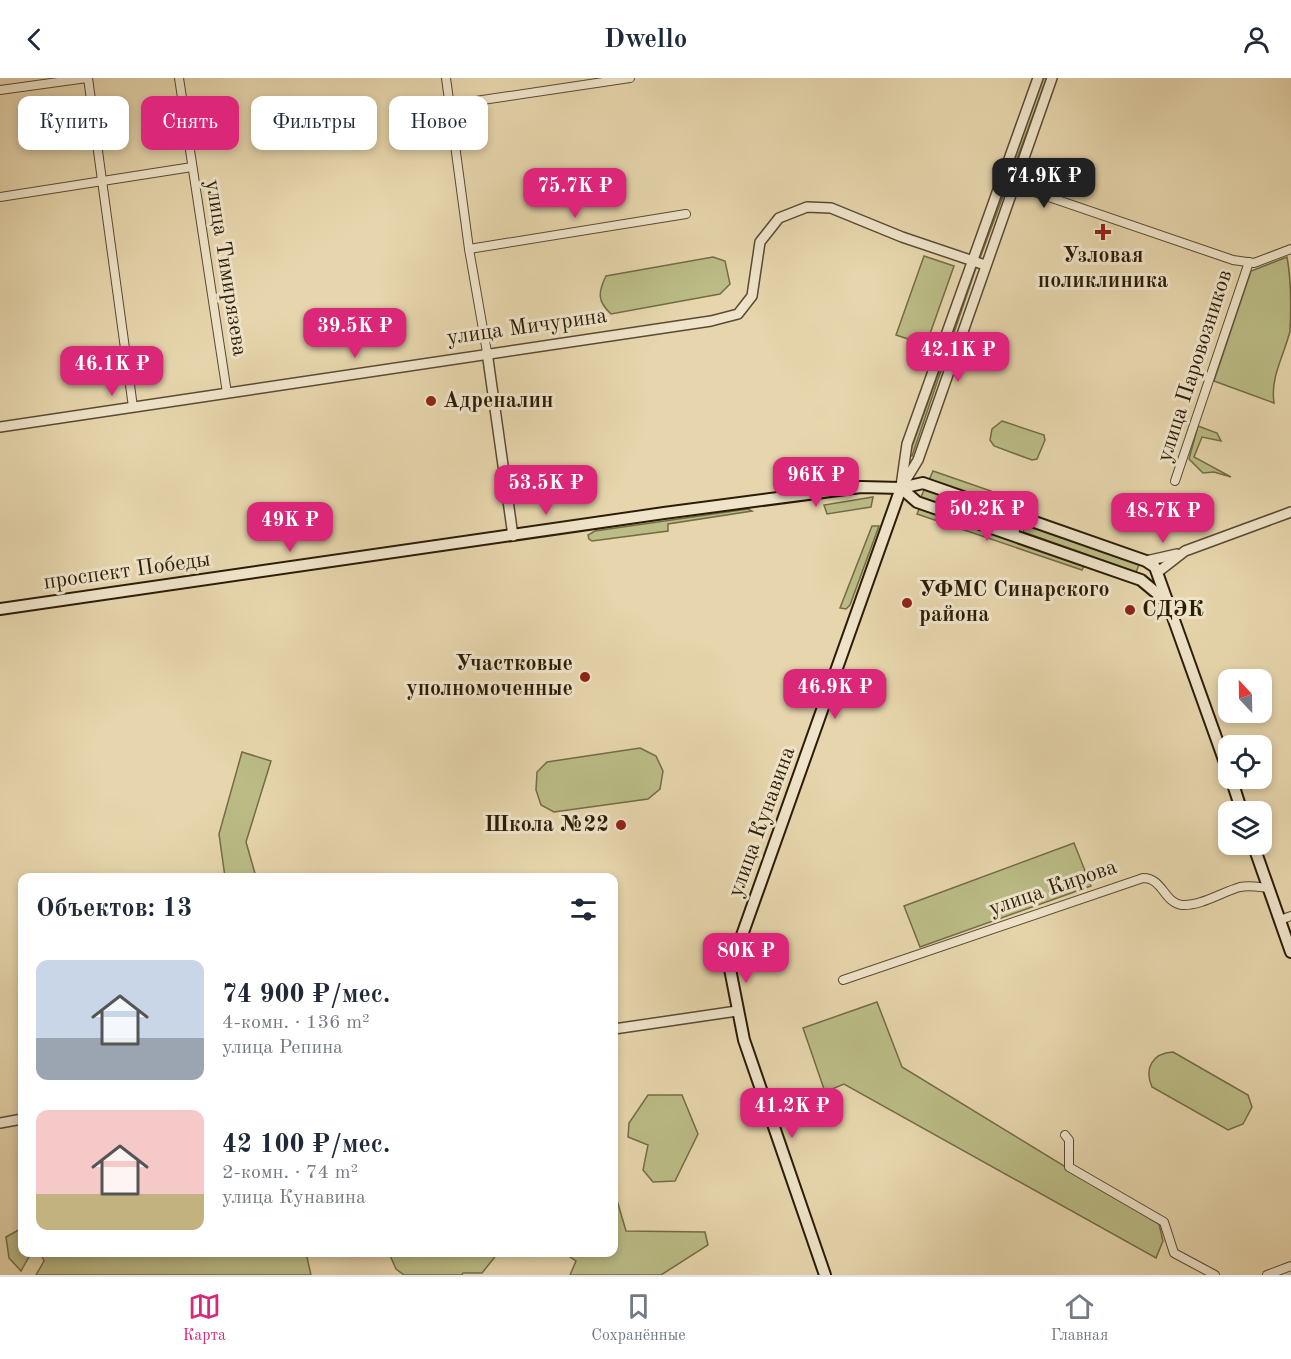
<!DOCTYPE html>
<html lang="ru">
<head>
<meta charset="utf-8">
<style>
	:root { --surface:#fff; --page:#f6f6f7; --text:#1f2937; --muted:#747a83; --line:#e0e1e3; --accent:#db2777 }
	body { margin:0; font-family:"Old Standard TT",serif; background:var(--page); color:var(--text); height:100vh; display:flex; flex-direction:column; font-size:22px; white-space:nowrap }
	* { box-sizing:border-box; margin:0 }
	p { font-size:20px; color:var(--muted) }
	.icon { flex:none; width:33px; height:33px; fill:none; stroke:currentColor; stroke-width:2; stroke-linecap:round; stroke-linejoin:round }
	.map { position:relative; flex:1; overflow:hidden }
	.drawer { position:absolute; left:18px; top:795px; width:600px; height:384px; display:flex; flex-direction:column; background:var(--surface); border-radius:12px; box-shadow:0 3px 9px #0003 }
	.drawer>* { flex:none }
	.top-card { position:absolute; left:18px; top:18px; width:600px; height:54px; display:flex; gap:12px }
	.needle { width:39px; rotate:338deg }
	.buttons { position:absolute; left:1218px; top:591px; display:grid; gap:12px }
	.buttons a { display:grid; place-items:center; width:54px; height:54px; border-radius:12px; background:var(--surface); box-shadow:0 3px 9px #0003; font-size:30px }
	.price { position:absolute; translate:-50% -51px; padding:0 14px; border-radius:12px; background:var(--accent); color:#fff; font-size:20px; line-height:39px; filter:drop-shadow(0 2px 3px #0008) }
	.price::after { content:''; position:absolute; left:50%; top:36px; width:18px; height:14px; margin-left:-9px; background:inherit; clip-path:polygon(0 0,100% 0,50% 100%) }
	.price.on { background:#222; color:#fff }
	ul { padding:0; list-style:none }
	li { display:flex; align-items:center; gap:18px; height:150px; padding:0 18px }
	li span { display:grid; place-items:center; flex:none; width:168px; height:120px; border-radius:12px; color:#555 }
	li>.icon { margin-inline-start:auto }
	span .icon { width:72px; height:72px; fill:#fffc; stroke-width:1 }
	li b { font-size:26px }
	h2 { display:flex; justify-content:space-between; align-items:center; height:72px; padding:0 18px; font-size:26px }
	.pill { padding:0 21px; border-radius:12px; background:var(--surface); box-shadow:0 3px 9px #0003; font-size:21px; line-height:54px }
	.pill.on { background:var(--accent); color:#fff }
	header { display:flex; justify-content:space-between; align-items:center; height:78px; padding:0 18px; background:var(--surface); font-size:27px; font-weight:600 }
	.tab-bar { display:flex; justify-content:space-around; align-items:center; height:84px; border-top:2px solid var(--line); background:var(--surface); font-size:16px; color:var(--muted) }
	.tab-bar a { display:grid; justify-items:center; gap:3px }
	.tab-bar .on { color:var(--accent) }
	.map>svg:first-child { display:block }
</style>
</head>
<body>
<header><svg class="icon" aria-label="back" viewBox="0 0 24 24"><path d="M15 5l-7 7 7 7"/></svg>Dwello<svg class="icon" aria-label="person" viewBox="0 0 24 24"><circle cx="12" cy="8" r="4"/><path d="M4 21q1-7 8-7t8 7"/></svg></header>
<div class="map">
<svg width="1291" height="1197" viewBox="0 0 1291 1197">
	<rect width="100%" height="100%" fill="#e7d6ad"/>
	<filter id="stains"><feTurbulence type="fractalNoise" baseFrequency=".00333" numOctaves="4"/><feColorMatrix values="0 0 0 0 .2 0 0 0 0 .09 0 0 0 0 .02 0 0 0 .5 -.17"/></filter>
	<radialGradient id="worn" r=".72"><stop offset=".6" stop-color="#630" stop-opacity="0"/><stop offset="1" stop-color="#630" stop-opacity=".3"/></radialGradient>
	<g fill="#bbbc86" stroke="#736c46" stroke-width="1.5">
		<polygon points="1043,0 1047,0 980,180 978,178"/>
		<polygon points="924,178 954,188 926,267 896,257"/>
		<path d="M 713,179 L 725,183 L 730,206 L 720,216 L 611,236 C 597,223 598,214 606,198 Z"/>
		<path d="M 1287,179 C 1291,200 1291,232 1290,253 C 1284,278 1270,299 1274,325 L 1214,303 L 1251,193 Z"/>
		<polygon points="976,190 912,378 909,377"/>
		<polygon points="1002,343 1044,357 1045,362 1037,381 1032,382 994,368 990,362 992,351"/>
		<polygon points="1198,348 1217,355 1221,363 1202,359 1194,379 1231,399 1214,394 1203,395 1189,381"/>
		<polygon points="933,393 991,413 981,421 929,402"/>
		<polygon points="924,412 1006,440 1008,445 1003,447 921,419"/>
		<polygon points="873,419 871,429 827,436 824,427"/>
		<polygon points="920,429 1085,486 1082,492 917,436"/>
		<polygon points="748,431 752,433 668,446 668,453 592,463 589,461 588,457 595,453"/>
		<polygon points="1026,447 1139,487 1136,494 1023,454"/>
		<polygon points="872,448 879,448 850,527 846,531 840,530"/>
		<polygon points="640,670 656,678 663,693 660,711 648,721 554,734 541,727 536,712 537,694 547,684"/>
		<polygon points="242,674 271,683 246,764 256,799 225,799 219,756"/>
		<polygon points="1074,765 1091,808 920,869 904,828"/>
		<polygon points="877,924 902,989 1159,1146 1163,1163 1156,1180 844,1006 825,1014 803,950"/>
		<path d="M 1173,974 L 1248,1017 L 1252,1029 L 1243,1046 L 1228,1052 L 1152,1009 C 1144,991 1152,975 1173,974 Z"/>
		<polygon points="648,1017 682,1017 698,1056 675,1103 653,1104 643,1092 648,1067 628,1059 629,1045"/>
		<polygon points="614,1112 626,1153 705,1154 708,1167 661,1197 570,1197 576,1183 564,1175 614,1174"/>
		<polygon points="22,1150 22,1174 36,1175 30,1177 21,1193 9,1180 6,1159"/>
		<polygon points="40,1174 306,1175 311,1197 36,1197 44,1183"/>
		<polygon points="389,1175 498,1175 482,1195 463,1195 462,1197 404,1197 396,1191"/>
	</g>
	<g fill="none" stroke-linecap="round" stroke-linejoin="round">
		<defs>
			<g id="minor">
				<polyline points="88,0 133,329"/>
				<polyline points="179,0 227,315"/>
				<polyline points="446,0 469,171 487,274"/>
				<polyline points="0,12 87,0"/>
				<polyline points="449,27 630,0"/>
				<polyline points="1014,107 1233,182 1254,185 1291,171"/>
				<polyline points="0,119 192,89"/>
				<polyline points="469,171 686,136"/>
				<polyline points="1175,403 1249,184"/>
				<polyline points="1013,458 1020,438"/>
				<polyline points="1280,842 1291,838"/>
				<path d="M 843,902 L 1143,800 C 1163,800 1164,825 1182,827 C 1201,828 1222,814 1240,809 C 1249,807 1259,809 1268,810"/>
				<polyline points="1065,1057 1069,1062 1069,1089 1164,1144 1174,1175 1215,1197"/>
				<polyline points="1267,1197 1291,1188"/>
			</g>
			<g id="tertiary">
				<polyline points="487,274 513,458"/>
				<polyline points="0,349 711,243 738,236 752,218 760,164 779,140 807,129 831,130 902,159 985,187"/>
				<polyline points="901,408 907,366 1038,0"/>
				<polyline points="901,410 918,382 1052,0"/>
				<polyline points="1146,483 1177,476"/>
				<polyline points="1158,494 1185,473 1291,434"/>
				<polyline points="614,951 737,933"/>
				<polyline points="0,1045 22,1041"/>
			</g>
			<g id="secondary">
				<polyline points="901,410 917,424 1141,502 1165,522"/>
				<polyline points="0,531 664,435 861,409 901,410 923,405 1146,483 1155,489 1228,693"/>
				<polyline points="1231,700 1242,734"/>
				<polyline points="1253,766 1291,874"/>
				<polyline points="825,1197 744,962 730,891 901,410"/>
			</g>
		</defs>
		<use href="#minor" stroke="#5a4a30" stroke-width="10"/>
		<use href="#tertiary" stroke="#5a4a30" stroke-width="12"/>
		<use href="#secondary" stroke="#2b1c06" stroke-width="14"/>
		<use href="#minor" stroke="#efe4ca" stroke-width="8"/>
		<use href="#tertiary" stroke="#efe4ca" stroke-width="9"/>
		<use href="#secondary" stroke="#efe4ca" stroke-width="10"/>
	</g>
	<g fill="#8f2418" stroke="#efe4ca" stroke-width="2">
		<path d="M1100 145h6v6h6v6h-6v6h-6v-6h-6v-6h6z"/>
		<circle cx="431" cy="323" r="6"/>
		<circle cx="907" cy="525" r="6"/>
		<circle cx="1130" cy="532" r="6"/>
		<circle cx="585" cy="599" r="6"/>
		<circle cx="621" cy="747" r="6"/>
	</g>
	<g text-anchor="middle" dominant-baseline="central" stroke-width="6" stroke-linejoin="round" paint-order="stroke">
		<g font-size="22" font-weight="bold" fill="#2b1c06" stroke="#efe4ca" text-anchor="start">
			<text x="1103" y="178" text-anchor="middle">Узловая<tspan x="1103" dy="25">поликлиника</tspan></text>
			<text x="443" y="323">Адреналин</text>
			<text x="919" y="512">УФМС Синарского<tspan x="919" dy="25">района</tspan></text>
			<text x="1142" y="532">СДЭК</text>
			<text x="573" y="586" text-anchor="end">Участковые<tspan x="573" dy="25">уполномоченные</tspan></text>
			<text x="609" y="747" text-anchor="end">Школа №22</text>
		</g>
		<g font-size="22" fill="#2b1c06" stroke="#efe4ca">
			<text transform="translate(226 190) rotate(81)">улица Тимирязева</text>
			<text transform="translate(527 249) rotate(-8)">улица Мичурина</text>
			<text transform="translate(1195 288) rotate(-72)">улица Паровозников</text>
			<text transform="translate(127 493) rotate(-8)">проспект Победы</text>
			<text transform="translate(762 744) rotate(-70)">улица Кунавина</text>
			<text transform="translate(1053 810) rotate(-19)">улица Кирова</text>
		</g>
	</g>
	<rect width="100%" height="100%" filter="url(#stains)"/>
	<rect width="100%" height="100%" fill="url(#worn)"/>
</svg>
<div class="buttons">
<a><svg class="needle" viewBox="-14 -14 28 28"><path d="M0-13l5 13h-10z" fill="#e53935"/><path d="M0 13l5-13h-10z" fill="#747a83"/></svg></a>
<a><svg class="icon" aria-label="locate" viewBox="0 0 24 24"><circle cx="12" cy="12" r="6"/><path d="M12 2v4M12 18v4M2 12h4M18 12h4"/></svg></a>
<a><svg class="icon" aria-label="layers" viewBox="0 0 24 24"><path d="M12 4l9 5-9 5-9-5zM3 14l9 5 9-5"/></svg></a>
</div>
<b class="price on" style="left:1044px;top:131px">74.9K ₽</b>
<b class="price" style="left:575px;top:141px">75.7K ₽</b>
<b class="price" style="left:355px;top:281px">39.5K ₽</b>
<b class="price" style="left:958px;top:305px">42.1K ₽</b>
<b class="price" style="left:112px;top:319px">46.1K ₽</b>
<b class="price" style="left:816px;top:430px">96K ₽</b>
<b class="price" style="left:546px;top:438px">53.5K ₽</b>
<b class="price" style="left:987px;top:464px">50.2K ₽</b>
<b class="price" style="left:1163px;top:466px">48.7K ₽</b>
<b class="price" style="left:290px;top:475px">49K ₽</b>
<b class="price" style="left:835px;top:642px">46.9K ₽</b>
<b class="price" style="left:746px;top:906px">80K ₽</b>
<b class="price" style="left:792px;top:1061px">41.2K ₽</b>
<div class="top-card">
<a class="pill">Купить</a>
<a class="pill on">Снять</a>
<a class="pill">Фильтры</a>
<a class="pill">Новое</a>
</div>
<section class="drawer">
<h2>Объектов: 13<svg class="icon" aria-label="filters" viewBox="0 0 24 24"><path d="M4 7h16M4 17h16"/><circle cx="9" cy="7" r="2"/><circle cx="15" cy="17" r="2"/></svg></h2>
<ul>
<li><span style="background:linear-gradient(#c9d6e8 65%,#9aa5b1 0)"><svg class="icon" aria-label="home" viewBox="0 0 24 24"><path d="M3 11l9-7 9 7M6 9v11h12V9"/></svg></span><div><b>74 900 ₽/мес.</b><p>4-комн. · 136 m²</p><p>улица Репина</p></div></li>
<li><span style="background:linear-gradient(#f6c9c9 70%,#c2b280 0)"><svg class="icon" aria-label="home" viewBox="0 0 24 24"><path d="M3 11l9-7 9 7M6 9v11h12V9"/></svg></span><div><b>42 100 ₽/мес.</b><p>2-комн. · 74 m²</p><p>улица Кунавина</p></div></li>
</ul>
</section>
</div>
<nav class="tab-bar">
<a class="on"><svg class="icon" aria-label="map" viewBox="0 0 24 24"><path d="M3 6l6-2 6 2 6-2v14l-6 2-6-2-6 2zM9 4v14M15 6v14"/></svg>Карта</a>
<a><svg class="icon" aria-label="saved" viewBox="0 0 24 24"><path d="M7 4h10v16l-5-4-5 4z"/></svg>Сохранённые</a>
<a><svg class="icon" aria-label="home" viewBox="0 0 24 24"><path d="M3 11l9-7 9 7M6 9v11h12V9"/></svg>Главная</a>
</nav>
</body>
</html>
